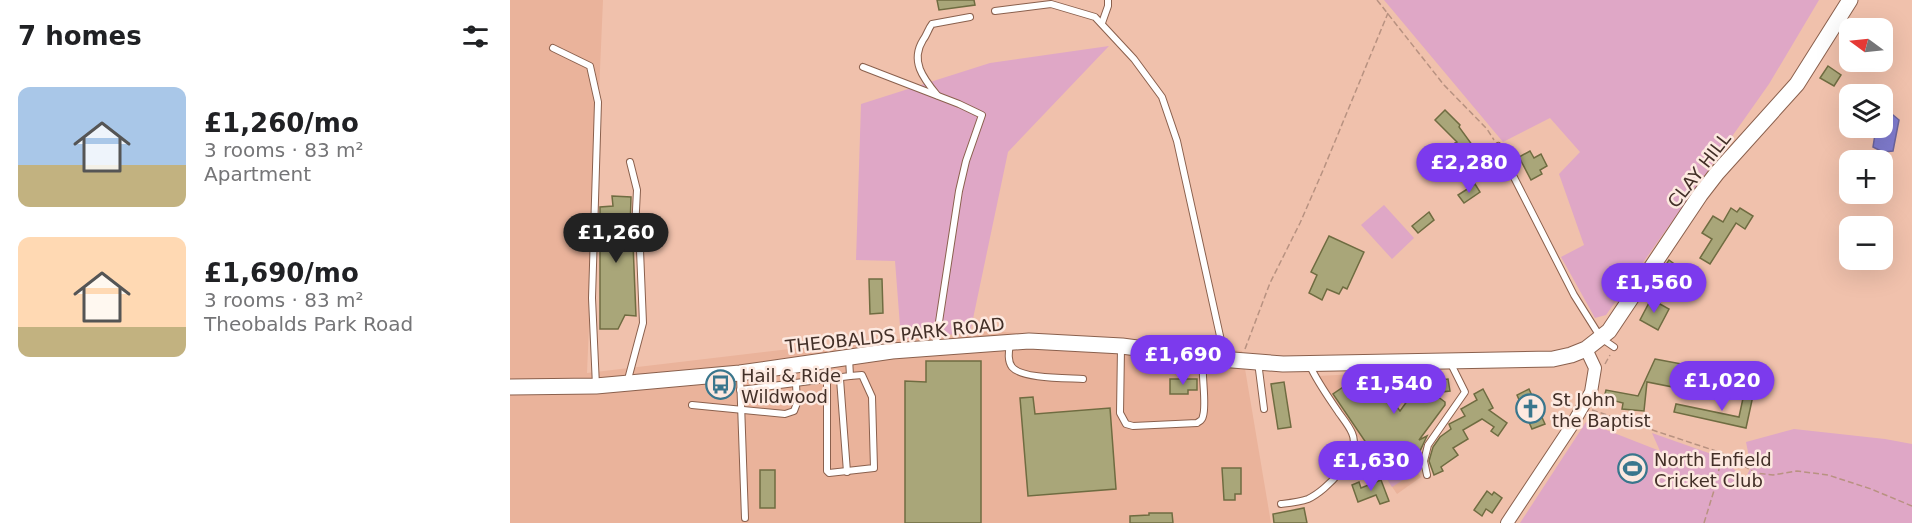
<!DOCTYPE html>
<html lang="en">
<head>
<meta charset="utf-8">
<style>
	:root { --surface:#fff; --page:#f6f6f6; --text:#202124; --muted:#757577; --accent:#7c3aed }
	body { margin:0; font-family:"DejaVu Sans",sans-serif; background:var(--page); color:var(--text); height:100vh; display:flex; flex-direction:column; font-size:22px; white-space:nowrap }
	* { box-sizing:border-box; margin:0 }
	p { font-size:20px; color:var(--muted) }
	.icon { flex:none; width:33px; height:33px; fill:none; stroke:currentColor; stroke-width:2; stroke-linecap:round; stroke-linejoin:round }
	.map { position:relative; flex:1; overflow:hidden }
	.details { display:flex; flex-direction:column; background:var(--surface); width:510px }
	.details>* { flex:none }
	.needle { width:39px; rotate:285deg }
	.controls { position:absolute; left:1329px; top:18px; display:grid; gap:12px }
	.controls a { display:grid; place-items:center; width:54px; height:54px; border-radius:12px; background:var(--surface); box-shadow:0 6px 24px #0002; font-size:30px }
	.price { position:absolute; translate:-50% -51px; padding:0 14px; border-radius:21px; background:var(--accent); color:#fff; font-size:20px; line-height:39px; filter:drop-shadow(0 2px 3px #0008) }
	.price::after { content:''; position:absolute; left:50%; top:36px; width:18px; height:14px; margin-left:-9px; background:inherit; clip-path:polygon(0 0,100% 0,50% 100%) }
	.price.current { background:#222; color:#fff }
	ul { padding:0; list-style:none }
	li { display:flex; align-items:center; gap:18px; height:150px; padding:0 18px }
	li span { display:grid; place-items:center; flex:none; width:168px; height:120px; border-radius:12px; color:#555 }
	li>.icon { margin-inline-start:auto }
	span .icon { width:72px; height:72px; fill:#fffc; stroke-width:1 }
	li b { font-size:26px }
	h2 { display:flex; justify-content:space-between; align-items:center; height:72px; padding:0 18px; font-size:26px }
	main { display:flex; flex:1; min-height:0 }
	.map>svg:first-child { display:block }
</style>
</head>
<body>
<main>
<section class="details">
<h2>7 homes<svg class="icon" aria-label="filters" viewBox="0 0 24 24"><path d="M4 7h16M4 17h16"/><circle cx="9" cy="7" r="2"/><circle cx="15" cy="17" r="2"/></svg></h2>
<ul>
<li><span style="background:linear-gradient(#a9c7e8 65%,#c2b280 0)"><svg class="icon" aria-label="home" viewBox="0 0 24 24"><path d="M3 11l9-7 9 7M6 9v11h12V9"/></svg></span><div><b>£1,260/mo</b><p>3 rooms · 83 m²</p><p>Apartment</p></div></li>
<li><span style="background:linear-gradient(#ffd9b3 75%,#c2b280 0)"><svg class="icon" aria-label="home" viewBox="0 0 24 24"><path d="M3 11l9-7 9 7M6 9v11h12V9"/></svg></span><div><b>£1,690/mo</b><p>3 rooms · 83 m²</p><p>Theobalds Park Road</p></div></li>
</ul>
</section>
<div class="map">
<svg width="1402" height="523" viewBox="0 0 1402 523">
	<rect width="100%" height="100%" fill="#f0c1ac"/>
	<g fill="#eab39b">
		<polygon points="0,0 93,0 77,373 297,347 478,331 668,343 732,351 761,523 0,523"/>
		<polygon points="869,373 884,394 861,410 911,477 887,494 807,376"/>
	</g>
	<g fill="#dfa7c6">
		<polygon points="874,0 1309,0 1259,84 1096,315 1085,318 1051,257 1074,245 1049,174 1070,152 1040,118 993,142"/>
		<polygon points="599,46 498,152 460,333 391,339 385,261 346,260 351,104 480,63"/>
		<polygon points="874,205 904,238 882,259 851,225"/>
		<polygon points="1076,422 1150,451 1142,433 1210,457 1235,479 1241,467 1236,442 1284,429 1375,439 1402,444 1402,523 1010,523"/>
		<polygon points="882,446 901,475 882,487 864,458"/>
	</g>
	<polygon fill="#807ccf" stroke="#6d659d" stroke-width="1.5" points="1373,115 1383,115 1389,120 1383,151 1373,152 1363,147 1366,128 1372,128"/>
	<g fill="#a9a679" stroke="#6f6c41" stroke-width="1.5">
		<polygon points="427,0 464,0 465,5 429,10"/>
		<polygon points="1318,66 1331,75 1324,86 1310,78"/>
		<polygon points="935,110 950,125 949,127 979,168 968,175 945,143 947,142 925,120"/>
		<polygon points="1020,151 1024,158 1031,154 1037,166 1030,170 1032,174 1021,180 1009,157"/>
		<polygon points="965,184 970,192 954,203 948,195"/>
		<polygon points="102,196 121,197 120,230 123,244 126,316 115,315 108,329 90,329 90,207 103,206"/>
		<polygon points="1221,208 1227,212 1230,208 1243,216 1235,229 1226,223 1200,264 1190,258 1202,239 1192,233 1203,216 1213,222"/>
		<polygon points="919,212 924,220 908,233 902,226"/>
		<polygon points="819,236 854,252 837,289 833,287 829,294 817,289 812,300 799,293 807,275 801,272"/>
		<polygon points="1159,260 1167,266 1161,274 1178,285 1172,294 1154,283 1157,278 1150,273"/>
		<polygon points="359,279 372,279 373,313 360,314"/>
		<polygon points="1141,299 1159,309 1148,330 1130,320"/>
		<polygon points="1145,359 1193,368 1188,392 1137,382 1134,411 1112,409 1113,403 1094,398 1096,390 1128,396"/>
		<polygon points="416,361 471,361 471,523 395,523 395,381 416,382"/>
		<polygon points="921,377 921,381 938,379 940,391 923,393 935,402 935,405 909,440 917,436 903,466 885,442 865,456 823,394 839,383 843,390 858,379 874,402 880,398 890,411 903,393 902,379"/>
		<polygon points="660,379 687,379 687,390 678,390 678,394 660,394"/>
		<polygon points="774,382 781,427 768,429 761,384"/>
		<polygon points="973,389 983,408 979,410 997,423 988,436 981,431 984,427 972,419 953,430 958,439 943,448 948,455 931,467 933,471 924,475 919,461 923,447 930,437 941,429 939,424 955,416 951,409 967,400 964,394"/>
		<polygon points="1019,389 1035,424 1022,429 1007,395"/>
		<polygon points="1235,389 1244,391 1236,428 1164,412 1166,404 1229,417"/>
		<polygon points="523,397 525,414 600,408 606,489 518,496 510,398"/>
		<polygon points="712,468 731,468 731,494 725,494 725,500 714,500"/>
		<rect x="250" y="470" width="15" height="38"/>
		<polygon points="871,480 879,501 870,504 866,495 848,502 842,485 849,482 851,488"/>
		<polygon points="977,491 982,495 984,492 992,498 982,513 976,509 972,516 964,510"/>
		<polygon points="794,508 797,523 764,523 763,514"/>
		<polygon points="639,513 662,513 663,523 620,523 620,516 639,515"/>
	</g>
	<g fill="none" stroke-linecap="round" stroke-linejoin="round">
		<defs>
			<g id="service">
				<polyline points="485,11 541,4 585,17 624,59 652,97 667,141 712,345 710,358"/>
				<polyline points="592,23 598,6 598,0"/>
				<polyline points="43,48 80,66 88,102 82,298 86,386"/>
				<polyline points="353,67 449,104 472,115 456,161 449,191 425,348"/>
				<path d="M 427,95 C 413,78 400,61 413,40 C 417,35 418,29 422,24 L 460,17"/>
				<polyline points="988,146 1064,295 1091,338 1104,347"/>
				<path d="M 500,343 C 499,351 497,360 502,367 C 512,379 557,378 573,379"/>
				<path d="M 611,348 L 610,413 L 616,424 L 623,426 L 687,423 C 691,420 692,421 693,416 C 697,404 691,374 693,357"/>
				<polyline points="748,362 754,409"/>
				<polyline points="230,375 235,518"/>
				<polyline points="330,379 337,472"/>
				<polyline points="317,380 317,471 319,473 364,468 362,397 352,375 340,376"/>
				<polyline points="117,383 133,323 130,250 125,230 127,190 120,162"/>
				<polyline points="230,390 340,376 339,358"/>
				<polyline points="182,405 275,414 284,411 287,403 286,384"/>
				<polyline points="917,475 914,461 918,445 955,392 940,362"/>
				<path d="M 771,504 C 780,503 790,502 798,499 C 816,491 852,455 842,433 C 839,426 834,420 829,413 C 819,398 808,383 800,366"/>
			</g>
			<polyline id="minor" points="997,523 1062,425 1081,392 1085,368 1076,349"/>
			<polyline id="tertiary" points="0,387 86,386 230,373 382,351 519,341 612,346 710,359 773,364 1043,359 1061,355 1076,349 1099,331 1190,195 1207,173 1287,84 1340,0"/>
		</defs>
		<use href="#service" stroke="#8a604d" stroke-width="8"/>
		<use href="#minor" stroke="#8a604d" stroke-width="14"/>
		<use href="#tertiary" stroke="#8a604d" stroke-width="17"/>
		<g stroke="#b89281" stroke-width="1.5" stroke-dasharray="6 3" stroke-linecap="butt">
			<polyline points="867,0 934,85 977,129 984,140"/>
			<polyline points="735,349 760,283 790,223 814,168 878,13"/>
			<polyline points="1095,364 1100,355"/>
			<polyline points="1082,410 1212,453 1246,473 1263,475 1287,471 1318,475 1361,489 1402,506"/>
			<polyline points="1194,523 1206,484 1212,454"/>
		</g>
		<use href="#service" stroke="#fff" stroke-width="6"/>
		<use href="#minor" stroke="#fff" stroke-width="12"/>
		<use href="#tertiary" stroke="#fff" stroke-width="15"/>
	</g>
	<defs>
		<symbol id="bus-ring" viewBox="-11 -11 22 22"><circle r="9.5" fill="#fde9e0" stroke="#39768d" stroke-width="1.5"/><path d="M-5-6H5V4H4V6H2V4H-2V6H-4V4H-5ZM-3.5-4V0h7V-4ZM-3.5 1.2v1.5H-2V1.2ZM2 1.2v1.5H3.5V1.2Z" fill="#39768d"/></symbol>
		<symbol id="church-ring" viewBox="-11 -11 22 22"><circle r="9.5" fill="#fde9e0" stroke="#39768d" stroke-width="1.5"/><path d="M-1.2-6h2.4v3.5h3.3v2.4h-3.3V6h-2.4V-.1h-3.3v-2.4h3.3Z" fill="#39768d"/></symbol>
		<symbol id="stadium-ring" viewBox="-11 -11 22 22"><circle r="9.5" fill="#fde9e0" stroke="#39768d" stroke-width="1.5"/><path d="M0-5a6.5 5 0 1 0 0 10a6.5 5 0 1 0 0-10ZM-3.5-1.8h7v3.6h-7Z" fill="#39768d"/></symbol>
	</defs>
	<g fill-rule="evenodd">
		<use href="#bus-ring" x="194" y="368" width="33" height="33"/>
		<use href="#church-ring" x="1004" y="392" width="33" height="33"/>
		<use href="#stadium-ring" x="1106" y="452" width="33" height="33"/>
	</g>
	<g text-anchor="middle" dominant-baseline="central" stroke-width="5" stroke-linejoin="round" paint-order="stroke">
		<g font-size="18" fill="#422f27" stroke="#fde9e0">
			<text transform="translate(1189 170) rotate(-52)">CLAY HILL</text>
			<text transform="translate(385 335) rotate(-6)">THEOBALDS PARK ROAD</text>
		</g>
		<g font-size="18" fill="#422f27" stroke="#fde9e0" text-anchor="start">
			<text x="231" y="375">Hail &amp; Ride<tspan x="231" dy="21">Wildwood</tspan></text>
			<text x="1042" y="399">St John<tspan x="1042" dy="21">the Baptist</tspan></text>
			<text x="1144" y="459">North Enfield<tspan x="1144" dy="21">Cricket Club</tspan></text>
		</g>
	</g>
</svg>
<div class="controls">
<a><svg class="needle" viewBox="-14 -14 28 28"><path d="M0-13l5 13h-10z" fill="#e53935"/><path d="M0 13l5-13h-10z" fill="#757577"/></svg></a>
<a><svg class="icon" aria-label="layers" viewBox="0 0 24 24"><path d="M12 4l9 5-9 5-9-5zM3 14l9 5 9-5"/></svg></a>
<a>+</a>
<a>−</a>
</div>
<b class="price" style="left:959px;top:194px">£2,280</b>
<b class="price current" style="left:106px;top:264px">£1,260</b>
<b class="price" style="left:1144px;top:314px">£1,560</b>
<b class="price" style="left:673px;top:386px">£1,690</b>
<b class="price" style="left:1212px;top:412px">£1,020</b>
<b class="price" style="left:884px;top:415px">£1,540</b>
<b class="price" style="left:861px;top:492px">£1,630</b>
</div>
</main>
</body>
</html>
